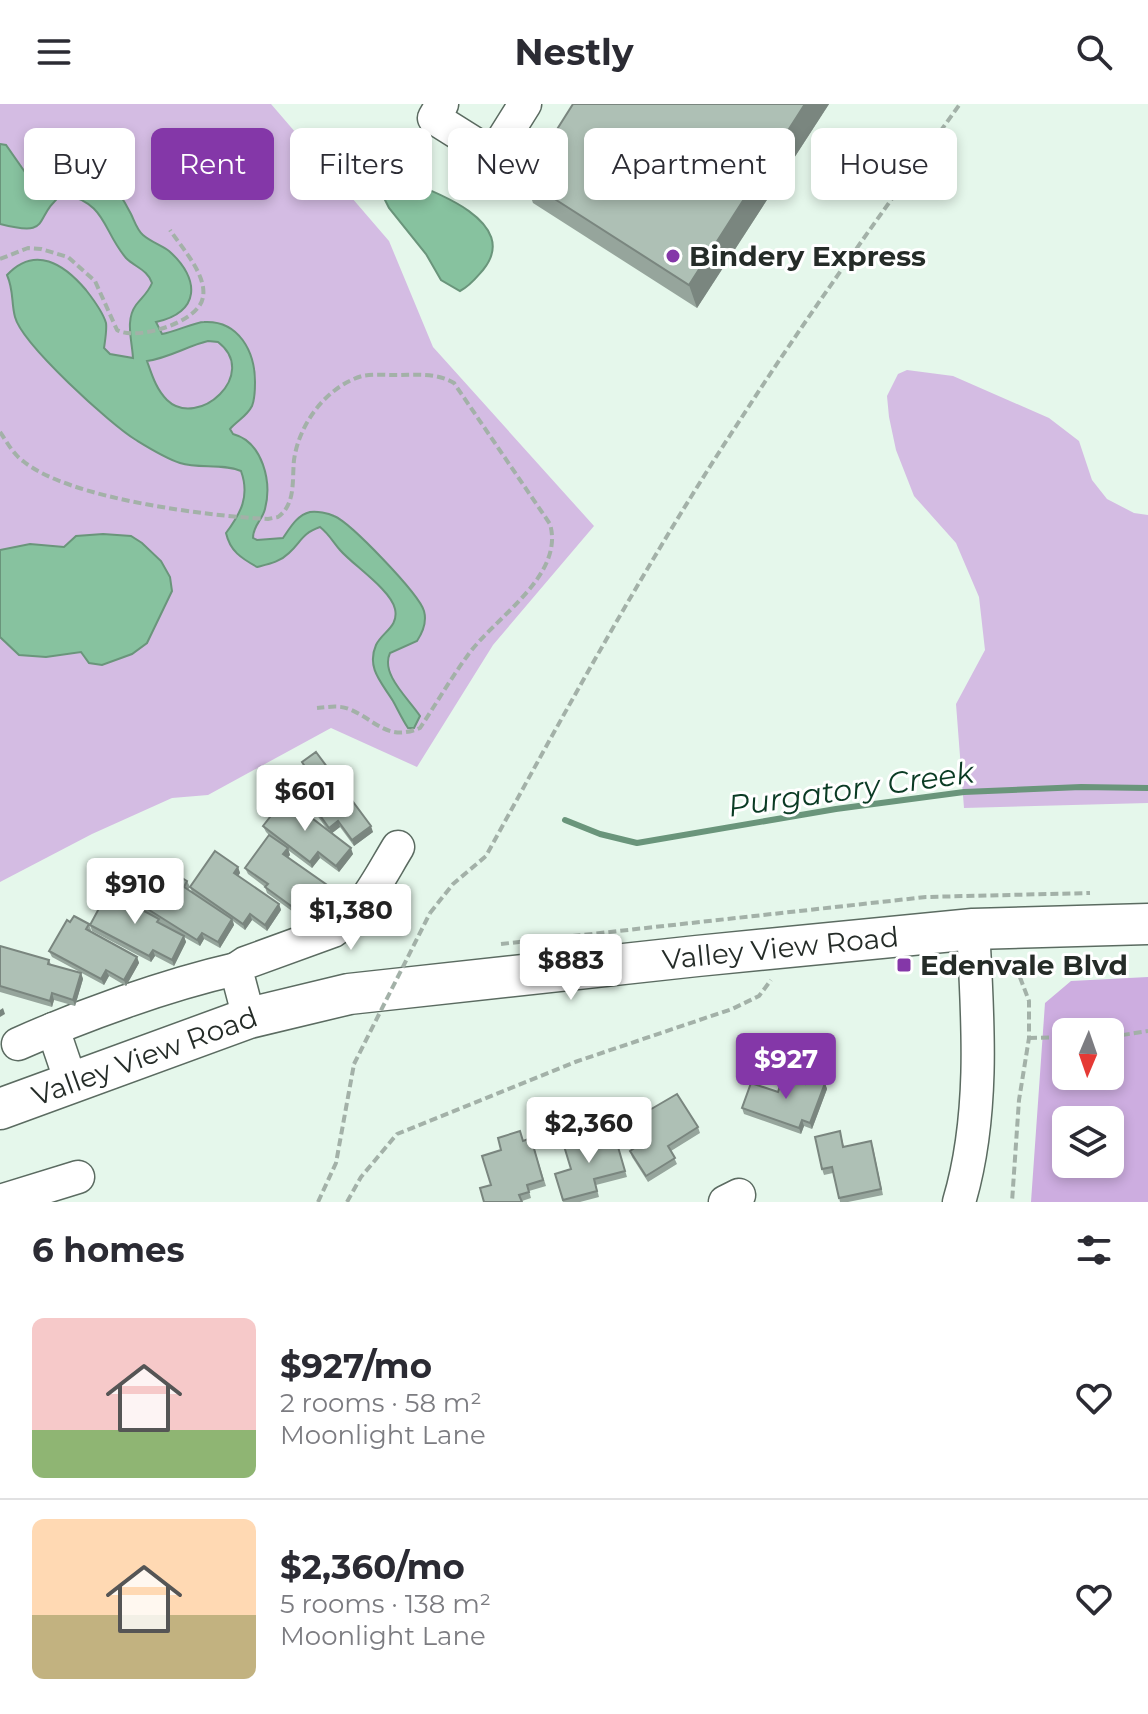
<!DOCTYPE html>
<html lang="en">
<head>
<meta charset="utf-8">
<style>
	:root { --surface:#fff; --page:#f2f2f3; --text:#2b2b33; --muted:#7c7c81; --line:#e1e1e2; --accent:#8437a8 }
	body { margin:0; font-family:Montserrat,sans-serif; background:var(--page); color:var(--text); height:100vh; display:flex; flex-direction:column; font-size:30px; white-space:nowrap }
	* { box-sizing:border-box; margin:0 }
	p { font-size:26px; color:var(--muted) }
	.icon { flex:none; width:44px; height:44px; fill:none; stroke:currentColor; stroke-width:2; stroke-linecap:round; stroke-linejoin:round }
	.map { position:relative; height:1098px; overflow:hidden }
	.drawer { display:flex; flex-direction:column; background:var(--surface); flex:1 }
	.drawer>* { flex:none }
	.guide { position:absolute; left:24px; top:24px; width:1100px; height:72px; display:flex; gap:16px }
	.needle { width:52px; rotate:182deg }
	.buttons { position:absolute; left:1052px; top:914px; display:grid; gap:16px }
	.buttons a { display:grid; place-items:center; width:72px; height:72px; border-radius:12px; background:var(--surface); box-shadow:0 4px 12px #0003; font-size:40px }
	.price { position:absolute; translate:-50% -68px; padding:0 18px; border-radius:8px; background:#fff; color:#222; font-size:26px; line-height:52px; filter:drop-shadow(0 2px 4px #0008) }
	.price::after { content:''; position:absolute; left:50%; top:48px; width:24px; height:18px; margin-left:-12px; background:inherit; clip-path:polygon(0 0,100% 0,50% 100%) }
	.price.on { background:var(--accent); color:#fff }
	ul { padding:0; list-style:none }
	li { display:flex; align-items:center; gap:24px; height:200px; padding:0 32px }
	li+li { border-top:2px solid var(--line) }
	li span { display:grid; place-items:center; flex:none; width:224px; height:160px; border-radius:12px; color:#555 }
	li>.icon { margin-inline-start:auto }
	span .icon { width:96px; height:96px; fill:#fffc; stroke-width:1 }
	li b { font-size:34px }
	h2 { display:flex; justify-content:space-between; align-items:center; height:96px; padding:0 32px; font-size:34px }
	.chip { padding:0 28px; border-radius:12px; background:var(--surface); box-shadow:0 4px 12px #0003; font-size:28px; line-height:72px }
	.chip.on { background:var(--accent); color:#fff }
	header { display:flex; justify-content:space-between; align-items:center; height:104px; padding:0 32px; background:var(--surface); font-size:36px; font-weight:700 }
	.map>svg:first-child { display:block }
</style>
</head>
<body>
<header><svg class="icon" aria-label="menu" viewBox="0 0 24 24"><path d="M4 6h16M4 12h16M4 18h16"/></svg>Nestly<svg class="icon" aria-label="search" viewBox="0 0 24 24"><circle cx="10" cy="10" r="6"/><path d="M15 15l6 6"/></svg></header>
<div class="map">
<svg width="1148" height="1098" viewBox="0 0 1148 1098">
	<rect width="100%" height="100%" fill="#e5f7eb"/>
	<g fill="#d4bce3">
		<polygon points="0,0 271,0 389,137 433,243 594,422 493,541 417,663 331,624 208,691 172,694 92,730 0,778"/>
		<polygon points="907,266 953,272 1049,314 1079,337 1092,376 1107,395 1134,409 1148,411 1148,699 964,704 956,600 985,546 979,493 956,439 914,392 896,346 889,313 887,292 898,270"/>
	</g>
	<path fill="#cdade0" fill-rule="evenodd" d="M 1148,873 L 1148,1098 L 1031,1098 L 1045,899 L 1071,877 ZM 1066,928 L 1110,928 L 1110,972 L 1066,972 ZM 1066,1016 L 1110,1016 L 1110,1060 L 1066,1060 Z"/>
	<g fill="#87c29f" stroke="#6a957b" stroke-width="2" fill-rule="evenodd">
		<path d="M 0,40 L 6,41 L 27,71 C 42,70 49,56 66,58 C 101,64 116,80 131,110 C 134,116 137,126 143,131 C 151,138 161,141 169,147 C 201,175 200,209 156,218 L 162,230 C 175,228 195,218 204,218 C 239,216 255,248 255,278 C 255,286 255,295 252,302 C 247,312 237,317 230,325 L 233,330 C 263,338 272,378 265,405 C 262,417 253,421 253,434 L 257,436 L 283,434 C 290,424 297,411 310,408 C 317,407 328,409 334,412 C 351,419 419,490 424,507 C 427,518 423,528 417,537 L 390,549 C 380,570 409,595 420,612 L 414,624 L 408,624 C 402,615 398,606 393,597 C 382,579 366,564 376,541 C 382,528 399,523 395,505 C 391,486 353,461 340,446 C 333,438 329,430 320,423 C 301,430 302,437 289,449 C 280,458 269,460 257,463 C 241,454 230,447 226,429 C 241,409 250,392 241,367 C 222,359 199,365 180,359 C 165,354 149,344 136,336 C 111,321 22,240 15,213 C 11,198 14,187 7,171 C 35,141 64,160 86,186 C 93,195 103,208 106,219 C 107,226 105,237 104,244 L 110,250 L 133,254 C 132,236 125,216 136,201 C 142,193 148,189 152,179 C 148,166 135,163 126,154 C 102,126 107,99 63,90 C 31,113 55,134 0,120 ZM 208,237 L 218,238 C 260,270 198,326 167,296 C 156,285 152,271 147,257 C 169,254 187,242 208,237 Z"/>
		<path d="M 389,73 L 396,73 C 429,85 523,117 483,166 C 476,174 470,182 460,187 L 441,176 L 426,150 L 389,104 L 383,92 L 383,83 Z"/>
		<polygon points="103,430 131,432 142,439 161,457 170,473 172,487 147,539 132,550 102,561 89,559 81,548 46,553 19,551 0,533 0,446 30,440 64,443 76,432"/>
	</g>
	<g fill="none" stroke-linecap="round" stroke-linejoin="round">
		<polyline stroke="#6a957b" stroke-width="6" points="565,716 600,730 637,739 836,705 964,688 1081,683 1148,684"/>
		<defs>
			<g id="minor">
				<polyline points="442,0 434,14 493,51 525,0"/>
				<path d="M 249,914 L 236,865 L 245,859 L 333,827 C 364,807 379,774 398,743"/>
				<polyline points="53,925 71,978"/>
				<path d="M 18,940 C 83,911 166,881 236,865"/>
				<polyline points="0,1097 78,1073"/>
				<polyline points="725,1098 739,1091"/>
				<path d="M 959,1098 C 985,1011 978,914 973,825"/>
			</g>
			<g id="major">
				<path id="s1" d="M 0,1005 L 249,914 L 349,890 L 697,852 L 973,825 L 1148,820"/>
			</g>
		</defs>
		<use href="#minor" stroke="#5b6b61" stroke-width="35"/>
		<use href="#major" stroke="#5b6b61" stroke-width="43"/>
		<g stroke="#a3b1a8" stroke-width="4" stroke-dasharray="8 4" stroke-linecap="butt">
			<path d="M 0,155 L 28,144 L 41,145 L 68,153 L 95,177 L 117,226 C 136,237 199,219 203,193 C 207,171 182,144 170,126"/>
			<path d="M 0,328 C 7,338 13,350 23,357 C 69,395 208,412 268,415 L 278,413 C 296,400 292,376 294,356 C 299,320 326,283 362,272 C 372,270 383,271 393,271 C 415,271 435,268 454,279 L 550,420 C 565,472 494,514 468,551 C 451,574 436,600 420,624 C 387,638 376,616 349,605 C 339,601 328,603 317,604"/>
			<path d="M 430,809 L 453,780 L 486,752 C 567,604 649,454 742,313 C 811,206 886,103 960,0"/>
			<polyline points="501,840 926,793 1090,789"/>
			<polyline points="1009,853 1009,858 1018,868 1029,897 1029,934 1019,996 1012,1098"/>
			<polyline points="1110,933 1148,927"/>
			<polyline points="1029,934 1066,933"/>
			<polyline points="318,1098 336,1059 354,960"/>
			<polyline points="347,1098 361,1073 397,1030 575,958 732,905 759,892 771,876"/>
		</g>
		<use href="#minor" stroke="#fff" stroke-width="32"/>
		<use href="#major" stroke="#fff" stroke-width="40"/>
		<polyline stroke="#a3b1a8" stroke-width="4" stroke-dasharray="8 4" stroke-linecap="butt" points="354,960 430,809"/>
	</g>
	<g fill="#96a59c">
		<polygon points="573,0 829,0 697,204 533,99 525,76"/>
		<polygon points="302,658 373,728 354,742 340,723 332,729 353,750 339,768 320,754 312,764 288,746 290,751 288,753 330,783 332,789 317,809 304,800 296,810 267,789 265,783 248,770 245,764 271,733 266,728 263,722 311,709 308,712 329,728 296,682 294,675 306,667"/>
		<polygon points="238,763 240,769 238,772 279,800 281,806 267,827 252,816 245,826 233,817 234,821 220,844 204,835 200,842 184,833 186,838 174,862 155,852 151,858 92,827 90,821 137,803 139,804 138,799 187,777 190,783 188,786 192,788 190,783"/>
		<polygon points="70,818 89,820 91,826 90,828 137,853 139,859 126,882 109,872 104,881 52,853 49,847"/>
		<polygon points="0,842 49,856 51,861 81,869 83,875 75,902 54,896 52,903 0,888"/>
		<polygon points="825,979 827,985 812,1025 804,1022 801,1030 744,1010 742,1004 778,988 805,980"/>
		<polygon points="629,1018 698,1023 700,1029 671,1047 677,1060 648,1078 632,1053 630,1047 641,1040"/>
		<polygon points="840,1027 844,1043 873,1043 883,1091 848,1098 840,1098 833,1069 824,1071 822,1065"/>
		<polygon points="614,1029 627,1073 596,1081 599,1093 580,1098 563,1098 555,1070 571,1065"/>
		<polygon points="531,1034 546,1082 529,1087 531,1094 522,1097 491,1081 501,1046"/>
	</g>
	<g fill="#7a867f">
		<polygon points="805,0 829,0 697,204 689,181"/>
		<polygon points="308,703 311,709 306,714 304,708"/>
		<polygon points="338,717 340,723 331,730 329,724"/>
		<polygon points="371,722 373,728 354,742 352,736"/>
		<polygon points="288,744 290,751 286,756 283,750"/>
		<polygon points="351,744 353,750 339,768 336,762"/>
		<polygon points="318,748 320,754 312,764 310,758"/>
		<polygon points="238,763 240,769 236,775 234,769"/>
		<polygon points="330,783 332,789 317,809 315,803"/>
		<polygon points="301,794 304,800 296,810 294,804"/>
		<polygon points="279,800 281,806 267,827 265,821"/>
		<polygon points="250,810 252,816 245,826 243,820"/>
		<polygon points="232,815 234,821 220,844 218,838"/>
		<polygon points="202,829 204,835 200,842 197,836"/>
		<polygon points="184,832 186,838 174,862 172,856"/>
		<polygon points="153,846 155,852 151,858 149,852"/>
		<polygon points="137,853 139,859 126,882 124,876"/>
		<polygon points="106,866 109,872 104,881 101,875"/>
		<polygon points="81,869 83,875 75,902 73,896"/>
		<polygon points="52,889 54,896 52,903 50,897"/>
		<polygon points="3,904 5,910 0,913 0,906"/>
		<polygon points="825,979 827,985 812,1025 810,1019"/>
		<polygon points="802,1016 804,1022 801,1030 799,1024"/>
	</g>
	<g fill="#aec0b5" stroke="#7a867f" stroke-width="2">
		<polygon points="573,0 805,0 689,181 525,76"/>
		<polygon points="316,648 371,722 352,736 338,717 329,724 294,675 307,666 302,658"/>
		<polygon points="293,691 308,703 304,708 351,744 336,762 318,748 310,758 263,722 285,694 289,697"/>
		<polygon points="269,731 288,744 283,750 330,783 315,803 301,794 294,804 265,783 268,780 245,764"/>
		<polygon points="215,747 238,763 234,769 279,800 265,821 250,810 243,820 190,783"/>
		<polygon points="161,761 187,777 184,783 232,815 218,838 202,829 197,836 138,799"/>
		<polygon points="110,784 135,797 133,801 159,815 157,818 184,832 172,856 153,846 149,852 90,821"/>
		<polygon points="74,812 89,820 86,825 137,853 124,876 106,866 101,875 49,847 67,816 70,818"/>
		<polygon points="0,842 49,856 48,860 81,869 73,896 52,889 50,897 0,882"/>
		<polygon points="783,972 805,980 808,973 825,979 810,1019 802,1016 799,1024 742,1004 751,979 778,988"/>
		<polygon points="677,990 698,1023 668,1042 675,1054 646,1072 630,1047 642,1039 629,1018"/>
		<polygon points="520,1027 523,1037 531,1034 543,1076 527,1081 529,1088 519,1091 522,1098 484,1098 480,1084 491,1081 482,1052 501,1046 498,1034"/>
		<polygon points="840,1027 843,1043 871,1037 881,1085 839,1094 832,1063 822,1065 815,1033"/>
		<polygon points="614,1029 625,1067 594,1075 597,1087 563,1096 555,1070 571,1065 564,1042"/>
	</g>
	<g fill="#8437a8" stroke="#fff" stroke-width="3">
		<circle cx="673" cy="152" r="8"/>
		<rect x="896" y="853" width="16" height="16" rx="4"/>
	</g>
	<g text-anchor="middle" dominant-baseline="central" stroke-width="6" stroke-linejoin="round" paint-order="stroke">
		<g font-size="28" font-weight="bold" fill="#252c28" stroke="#fff" text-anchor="start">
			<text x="689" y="152">Bindery Express</text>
			<text x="920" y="861">Edenvale Blvd</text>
		</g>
		<g font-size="28" fill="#252c28" stroke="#fff">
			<text stroke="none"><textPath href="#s1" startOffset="802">Valley View Road</textPath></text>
			<text stroke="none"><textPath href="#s1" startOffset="154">Valley View Road</textPath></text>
		</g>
		<g font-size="30" font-style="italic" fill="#0a3b24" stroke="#fff">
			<text transform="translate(851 685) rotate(-8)">Purgatory Creek</text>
		</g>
	</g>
</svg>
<div class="buttons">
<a><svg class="needle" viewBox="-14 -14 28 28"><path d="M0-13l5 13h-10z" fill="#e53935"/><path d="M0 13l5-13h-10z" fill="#7c7c81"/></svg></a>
<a><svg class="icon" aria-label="layers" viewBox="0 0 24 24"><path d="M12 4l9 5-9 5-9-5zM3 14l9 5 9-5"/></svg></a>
</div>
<b class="price" style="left:305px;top:729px">$601</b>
<b class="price" style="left:135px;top:822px">$910</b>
<b class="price" style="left:351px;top:848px">$1,380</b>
<b class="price" style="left:571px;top:898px">$883</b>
<b class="price on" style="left:786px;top:997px">$927</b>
<b class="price" style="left:589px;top:1061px">$2,360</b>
<div class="guide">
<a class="chip">Buy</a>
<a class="chip on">Rent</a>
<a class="chip">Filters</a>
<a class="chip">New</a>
<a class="chip">Apartment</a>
<a class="chip">House</a>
</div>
</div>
<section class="drawer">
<h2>6 homes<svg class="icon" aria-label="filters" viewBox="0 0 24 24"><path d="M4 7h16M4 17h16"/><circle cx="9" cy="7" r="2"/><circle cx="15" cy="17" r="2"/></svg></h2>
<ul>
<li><span style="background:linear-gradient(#f6c9c9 70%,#8fb573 0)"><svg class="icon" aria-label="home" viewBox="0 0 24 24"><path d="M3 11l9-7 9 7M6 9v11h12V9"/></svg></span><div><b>$927/mo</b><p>2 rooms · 58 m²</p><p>Moonlight Lane</p></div><svg class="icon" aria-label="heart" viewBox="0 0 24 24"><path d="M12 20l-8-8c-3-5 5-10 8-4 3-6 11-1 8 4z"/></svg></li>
<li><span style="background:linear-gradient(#ffd9b3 60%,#c2b280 0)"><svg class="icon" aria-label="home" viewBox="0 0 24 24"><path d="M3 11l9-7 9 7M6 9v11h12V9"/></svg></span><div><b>$2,360/mo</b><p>5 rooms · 138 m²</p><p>Moonlight Lane</p></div><svg class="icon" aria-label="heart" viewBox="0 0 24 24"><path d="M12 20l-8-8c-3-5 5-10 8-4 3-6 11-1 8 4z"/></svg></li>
</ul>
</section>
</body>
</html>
